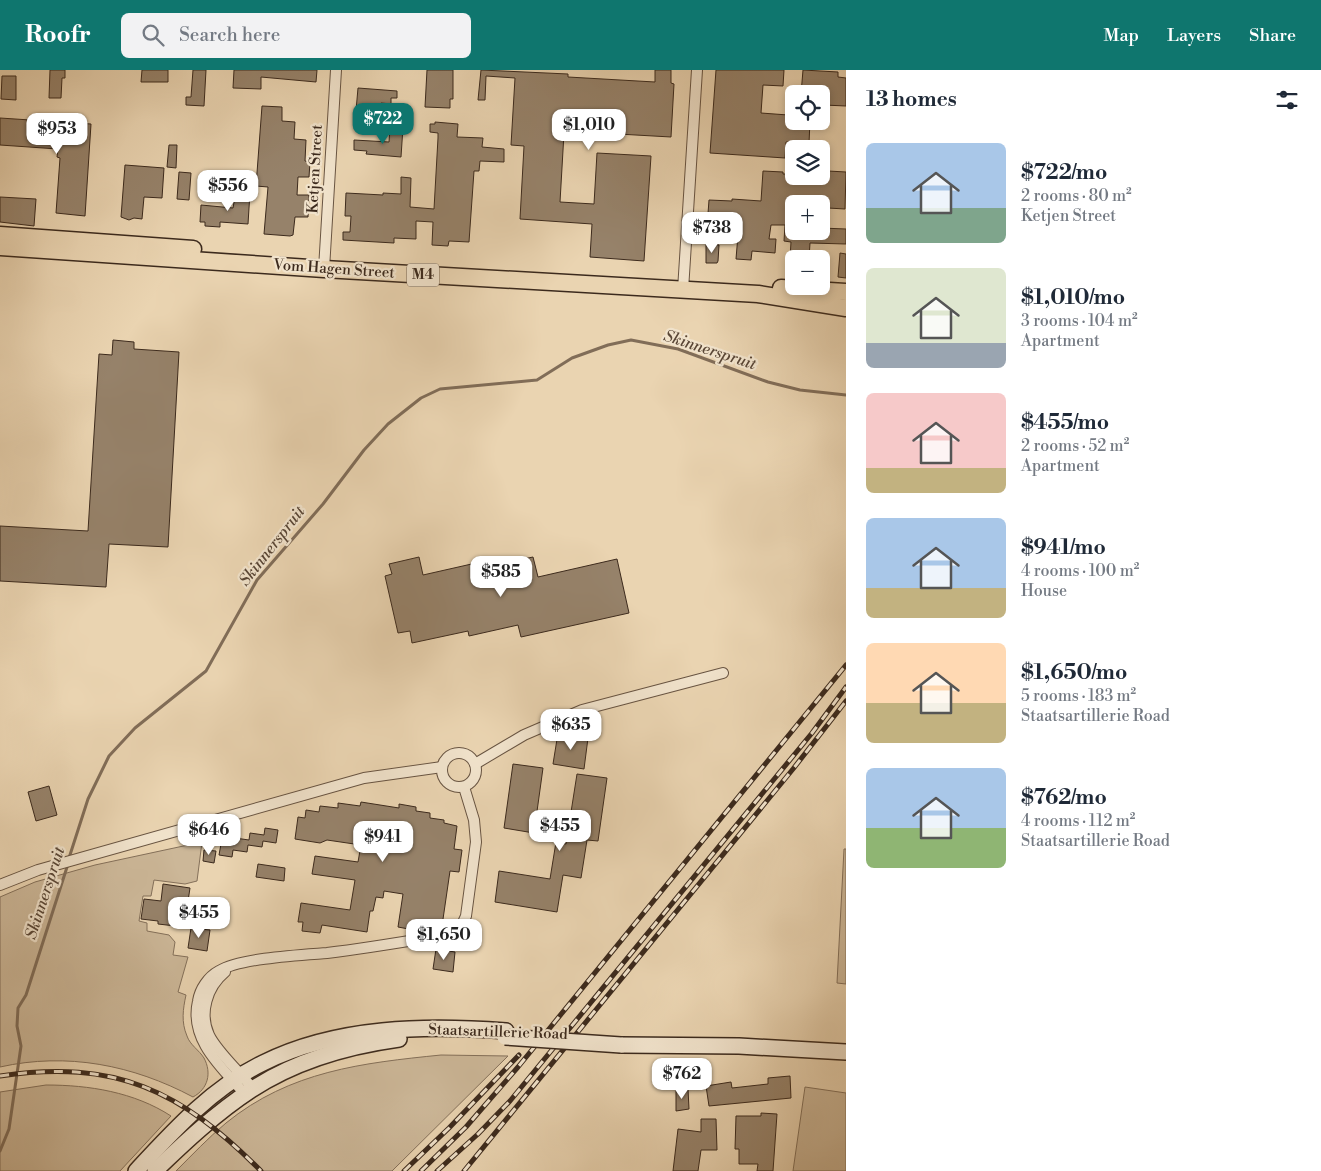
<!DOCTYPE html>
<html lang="en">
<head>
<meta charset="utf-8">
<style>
	:root { --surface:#fff; --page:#f2f2f3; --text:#1f2937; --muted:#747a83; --accent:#0f766e }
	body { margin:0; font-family:"Libre Bodoni",serif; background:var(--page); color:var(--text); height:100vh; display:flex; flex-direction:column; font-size:19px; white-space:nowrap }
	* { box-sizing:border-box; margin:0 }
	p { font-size:16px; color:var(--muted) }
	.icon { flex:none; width:28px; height:28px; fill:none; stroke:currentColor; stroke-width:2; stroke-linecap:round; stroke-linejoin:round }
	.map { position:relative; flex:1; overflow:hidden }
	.drawer { display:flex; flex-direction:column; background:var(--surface); width:475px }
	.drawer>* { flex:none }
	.buttons { position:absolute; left:785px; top:15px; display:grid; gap:10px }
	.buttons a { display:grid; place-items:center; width:45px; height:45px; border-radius:8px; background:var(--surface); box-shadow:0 2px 8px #0003; font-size:25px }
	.price { position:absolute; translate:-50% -42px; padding:0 11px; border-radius:10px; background:#fff; color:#222; font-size:16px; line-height:32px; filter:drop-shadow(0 1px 2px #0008) }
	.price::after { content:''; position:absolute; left:50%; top:30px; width:15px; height:11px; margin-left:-8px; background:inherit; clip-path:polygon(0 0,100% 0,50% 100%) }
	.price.on { background:var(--accent); color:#fff }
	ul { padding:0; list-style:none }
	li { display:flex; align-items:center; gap:15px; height:125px; padding:0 20px }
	li span { display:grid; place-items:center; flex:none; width:140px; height:100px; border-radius:8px; color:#555 }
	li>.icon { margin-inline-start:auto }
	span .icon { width:60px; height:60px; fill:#fffc; stroke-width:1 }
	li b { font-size:21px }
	h2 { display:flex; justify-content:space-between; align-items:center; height:60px; padding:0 20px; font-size:21px }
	header { display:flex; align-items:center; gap:30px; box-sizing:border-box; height:70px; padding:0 25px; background:var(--accent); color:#fff }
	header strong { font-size:24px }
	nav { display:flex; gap:28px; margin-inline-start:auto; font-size:18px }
	.search { width:350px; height:45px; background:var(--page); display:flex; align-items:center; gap:12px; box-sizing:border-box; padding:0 18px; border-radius:8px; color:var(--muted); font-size:19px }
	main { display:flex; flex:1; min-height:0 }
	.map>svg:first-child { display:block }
</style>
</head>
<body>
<header>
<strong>Roofr</strong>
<div class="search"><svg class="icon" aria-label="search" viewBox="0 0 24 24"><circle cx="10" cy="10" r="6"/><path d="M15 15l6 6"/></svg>Search here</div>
<nav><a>Map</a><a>Layers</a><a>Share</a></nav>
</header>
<main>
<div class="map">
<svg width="846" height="1101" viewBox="0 0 846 1101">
	<rect width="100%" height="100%" fill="#ead4b1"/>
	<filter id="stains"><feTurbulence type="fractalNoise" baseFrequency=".004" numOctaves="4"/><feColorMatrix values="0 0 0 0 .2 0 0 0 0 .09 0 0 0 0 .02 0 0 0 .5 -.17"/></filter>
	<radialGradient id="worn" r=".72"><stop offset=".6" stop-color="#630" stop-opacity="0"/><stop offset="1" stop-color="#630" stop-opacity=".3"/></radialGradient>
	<g fill="#ccb798" stroke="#84705a">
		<path d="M 202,772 L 197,811 L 185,814 L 154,810 L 151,826 L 143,826 L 139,851 L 147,853 L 147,861 L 169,865 L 175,872 L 173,885 L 188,887 L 178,922 L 186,925 C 183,939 181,952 187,966 C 190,975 199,980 204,988 C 212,1003 208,1019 193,1027 C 133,995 67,982 0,997 L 0,827 L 35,812 L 95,795 Z"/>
		<polygon points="844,779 846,779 846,914 837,913"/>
		<path d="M 441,985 L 508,986 L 392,1101 L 176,1101 C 192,1085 208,1068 226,1053 C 290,1001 362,993 441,985 Z"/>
		<path d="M 46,1015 C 89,1015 134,1022 171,1046 L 120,1101 L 0,1101 L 0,1022 Z"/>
		<polygon points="805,1017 846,1023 846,1101 793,1101"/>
	</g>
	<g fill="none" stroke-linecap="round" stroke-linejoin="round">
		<g stroke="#816d58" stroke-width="3">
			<polyline points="69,788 88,729 109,686 135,658 206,601 257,510 323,434 364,380 388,354 421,328 440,319 537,310 572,288 608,275 631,270 678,279 768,312 800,320 846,325"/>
			<polyline points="0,1081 9,1059 21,976 17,956 18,938 26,925 68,794"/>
		</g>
	</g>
	<g fill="#96826a" stroke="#3c2a1d">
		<polygon points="50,0 65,0 65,8 62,8 61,28 49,28"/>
		<polygon points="142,0 168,0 168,12 141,12"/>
		<polygon points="193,0 206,0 204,36 186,35 186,27 191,27"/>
		<polygon points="234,0 317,0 316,12 261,7 261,19 233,18"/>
		<polygon points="427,0 453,0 453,29 450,29 450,38 425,37"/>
		<polygon points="481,0 568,4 568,7 655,12 655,0 671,0 671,13 674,14 671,67 618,64 619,61 594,59 594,62 589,62 589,64 564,63 560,132 594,134 597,83 651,86 644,191 590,187 592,154 520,149 524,76 511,75 515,8 486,6 485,30 478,30"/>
		<polygon points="716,0 784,0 783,16 763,15 761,43 788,45 788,51 810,51 809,73 786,72 785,88 710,83"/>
		<polygon points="803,0 838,2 838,7 846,8 846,36 824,35 825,24 801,24"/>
		<polygon points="2,6 16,6 16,30 1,29"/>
		<polygon points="358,18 397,21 397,28 391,28 391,34 381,33 380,54 355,52"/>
		<polygon points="262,36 282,37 282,51 295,52 294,69 306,70 305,91 310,92 309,107 298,107 297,125 309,125 308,147 295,147 293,165 290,166 264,164 268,117 256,116"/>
		<polygon points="0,48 91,54 85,146 56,143 60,88 57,87 58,79 0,75"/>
		<polygon points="435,52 458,54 457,67 483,68 482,77 504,79 504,92 480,91 479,101 474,101 469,172 449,171 448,176 432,175 433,152 416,151 416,169 394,168 394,173 343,170 343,162 350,162 351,146 345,146 346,123 383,125 383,123 401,124 401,107 411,108 410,137 434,139 438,68 438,63 430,62 430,54 435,54"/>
		<polygon points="390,56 403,57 401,87 366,84 367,81 354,80 354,70 389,72"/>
		<polygon points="169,75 177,75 176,98 167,97"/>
		<polygon points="125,95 164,98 162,128 144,127 142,149 134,148 129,150 121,147"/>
		<polygon points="763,101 783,102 783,104 794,104 794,106 821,106 821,104 828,105 828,101 846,102 845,139 828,138 827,153 821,153 821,134 794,134 794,161 813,162 821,161 821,158 846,159 846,174 810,173 809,189 790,189 791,172 784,171 785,155 771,155 769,169 776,169 775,183 752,181 751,190 736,189 738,165 735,165 735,158 707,157 709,130 732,131 732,129 761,131"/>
		<polygon points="179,102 191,103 189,130 177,129"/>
		<polygon points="236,121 250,122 248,154 220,152 220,157 205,156 205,152 200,152 201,135 233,138"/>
		<polygon points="0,127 36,129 34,156 0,152"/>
		<polygon points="706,174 719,175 718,191 717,193 706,193"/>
		<polygon points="840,183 846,184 846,208 838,207"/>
		<polygon points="113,270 134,272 134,279 179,282 168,477 109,474 106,517 0,511 0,456 88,461 99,284 112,285"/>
		<polygon points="419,487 423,505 476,493 477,499 533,487 538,507 617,489 629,543 521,567 518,555 469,566 468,561 412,573 410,561 398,563 385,506 392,504 389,494"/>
		<polygon points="558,663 588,668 584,699 553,694"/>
		<polygon points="513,694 543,698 534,763 504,758"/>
		<polygon points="577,704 607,708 598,771 587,770 581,808 563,805 557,842 495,832 499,801 550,809 556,772 566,774"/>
		<polygon points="49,716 57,745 36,751 28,722"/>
		<polygon points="361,732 399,738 399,734 416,737 416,741 430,743 430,748 444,750 444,753 457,756 454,779 462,780 459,802 450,801 442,856 421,853 419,861 398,857 403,824 384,821 383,828 376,827 373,841 370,841 367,862 322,855 320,863 302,861 303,852 298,852 301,833 350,840 355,810 312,804 315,786 358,792 361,775 327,770 320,773 295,769 298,747 305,748 306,740 319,742 320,736 338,738 338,733 360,736"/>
		<polygon points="265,758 278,760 276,773 263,771 262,777 248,775 247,782 233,780 232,787 219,785 221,774 234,775 235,768 249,770 250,763 264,765"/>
		<polygon points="204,780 216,781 214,793 203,791"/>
		<polygon points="258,794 285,798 284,811 256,807"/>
		<polygon points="163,814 190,818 184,857 158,854 158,851 141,849 144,829 161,831"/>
		<polygon points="191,858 210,860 207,881 188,878"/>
		<polygon points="436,879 455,882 453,902 433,899"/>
		<polygon points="790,1006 791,1028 709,1036 706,1016 731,1012 732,1018 768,1014 768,1008"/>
		<polygon points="676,1019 688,1019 689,1039 676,1041"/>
		<polygon points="761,1043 777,1044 773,1101 757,1101 758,1094 739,1094 739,1079 735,1079 736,1046 761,1046"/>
		<polygon points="701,1049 716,1049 717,1080 701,1080 698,1101 673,1101 678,1059 701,1062"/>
	</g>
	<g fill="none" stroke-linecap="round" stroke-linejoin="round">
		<defs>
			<g id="street">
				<polyline points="324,199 336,0"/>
				<polyline points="683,220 697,0"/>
				<circle cx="459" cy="700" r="17"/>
				<polyline points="475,694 524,665 582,640 723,603"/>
				<polyline points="0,815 38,800 364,708 442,697"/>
				<path d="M 225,902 C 207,917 199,943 209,965 C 217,982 241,1003 253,1019"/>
				<path d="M 245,1024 C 222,998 189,970 198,931 C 200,919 208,907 219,901 C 240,888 301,885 327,883 C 369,878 409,871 451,864 L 461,857 L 466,846 L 476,772 L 474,750 L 464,717"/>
			</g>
			<g id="secondary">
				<polyline points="621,975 739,976 846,982"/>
				<path d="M 136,1101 C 173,1061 213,1017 263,993 C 337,956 426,955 506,961"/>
				<path d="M 155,1101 C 185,1072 216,1043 251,1020 C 295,991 348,976 399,969"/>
			</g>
			<g id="primary">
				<polyline points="0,165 193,179"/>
				<polyline points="0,177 324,199 758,224 846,238"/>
				<polyline points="781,218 846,222"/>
			</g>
		</defs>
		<use href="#street" stroke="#685442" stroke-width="12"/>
		<use href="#secondary" stroke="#3c2a1d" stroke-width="18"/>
		<use href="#primary" stroke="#3c2a1d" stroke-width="19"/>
		<use href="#street" stroke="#f1e3cc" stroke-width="10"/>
		<use href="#secondary" stroke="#f1e3cc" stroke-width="15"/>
		<use href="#primary" stroke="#ead4b1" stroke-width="16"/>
		<defs>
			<g id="rail">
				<path d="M 0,1006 C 116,989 180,1020 261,1101"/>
				<polyline points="404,1101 449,1058 519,985"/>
				<polyline points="421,1101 466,1057 518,997 846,595"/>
				<polyline points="437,1101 478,1064 510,1031 812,663 846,617"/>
				<polyline points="464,1101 793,699 846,631"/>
			</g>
		</defs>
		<use href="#rail" stroke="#3c2a1d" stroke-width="5"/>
		<use href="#rail" stroke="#f1e3cc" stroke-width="3" stroke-dasharray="9" stroke-linecap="butt"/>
		<defs>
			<polyline id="secondary-bridge" points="505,967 621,975"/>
		</defs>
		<use href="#secondary-bridge" stroke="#3c2a1d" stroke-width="18" stroke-linecap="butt"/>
		<use href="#secondary-bridge" stroke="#f1e3cc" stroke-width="15"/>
	</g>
	<g text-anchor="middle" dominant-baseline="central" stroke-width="4.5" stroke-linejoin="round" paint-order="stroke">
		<rect fill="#f1e3cc" stroke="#726252" stroke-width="1" x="407" y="193.5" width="32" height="23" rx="4"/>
		<g font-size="14" font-weight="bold" fill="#3c2a1d">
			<text x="423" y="205">M4</text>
		</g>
		<g font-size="15" fill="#3c2a1d" stroke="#f1e3cc">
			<text transform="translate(315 99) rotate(-87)">Ketjen Street</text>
			<text transform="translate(334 199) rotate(4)">Vom Hagen Street</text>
			<text transform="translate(498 962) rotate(2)">Staatsartillerie Road</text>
		</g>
		<g font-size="16" font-style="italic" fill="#594636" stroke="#f1e3cc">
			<text transform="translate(710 280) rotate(18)">Skinnerspruit</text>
			<text transform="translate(272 476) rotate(-52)">Skinnerspruit</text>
			<text transform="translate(45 823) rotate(-72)">Skinnerspruit</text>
		</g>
	</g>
	<rect width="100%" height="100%" filter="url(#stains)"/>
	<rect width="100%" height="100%" fill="url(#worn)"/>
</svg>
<div class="buttons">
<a><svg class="icon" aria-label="locate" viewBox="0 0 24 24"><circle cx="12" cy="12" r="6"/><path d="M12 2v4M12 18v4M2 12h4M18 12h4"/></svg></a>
<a><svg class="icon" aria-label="layers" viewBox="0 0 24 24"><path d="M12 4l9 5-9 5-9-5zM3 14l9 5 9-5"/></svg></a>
<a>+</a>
<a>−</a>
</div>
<b class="price on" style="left:383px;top:75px">$722</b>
<b class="price" style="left:589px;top:81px">$1,010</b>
<b class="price" style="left:57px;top:85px">$953</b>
<b class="price" style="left:228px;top:142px">$556</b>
<b class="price" style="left:712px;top:184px">$738</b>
<b class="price" style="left:501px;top:528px">$585</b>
<b class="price" style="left:571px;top:681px">$635</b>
<b class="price" style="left:560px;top:782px">$455</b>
<b class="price" style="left:209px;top:786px">$646</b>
<b class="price" style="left:383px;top:793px">$941</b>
<b class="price" style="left:199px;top:869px">$455</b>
<b class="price" style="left:444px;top:891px">$1,650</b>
<b class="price" style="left:682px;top:1030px">$762</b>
</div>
<section class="drawer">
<h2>13 homes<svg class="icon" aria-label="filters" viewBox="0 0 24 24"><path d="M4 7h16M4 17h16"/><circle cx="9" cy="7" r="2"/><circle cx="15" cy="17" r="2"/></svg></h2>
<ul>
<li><span style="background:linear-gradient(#a9c7e8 65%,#7fa58c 0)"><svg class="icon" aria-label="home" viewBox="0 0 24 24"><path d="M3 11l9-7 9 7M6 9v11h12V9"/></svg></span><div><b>$722/mo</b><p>2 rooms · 80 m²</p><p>Ketjen Street</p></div></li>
<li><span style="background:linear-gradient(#dfe7d0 75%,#9aa5b1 0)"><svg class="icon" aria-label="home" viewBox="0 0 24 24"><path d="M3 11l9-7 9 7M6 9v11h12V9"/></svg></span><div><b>$1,010/mo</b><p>3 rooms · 104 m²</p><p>Apartment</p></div></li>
<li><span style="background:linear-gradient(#f6c9c9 75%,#c2b280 0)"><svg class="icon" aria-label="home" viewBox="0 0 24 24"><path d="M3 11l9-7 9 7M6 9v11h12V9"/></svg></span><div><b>$455/mo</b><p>2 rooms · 52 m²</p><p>Apartment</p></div></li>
<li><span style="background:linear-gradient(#a9c7e8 70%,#c2b280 0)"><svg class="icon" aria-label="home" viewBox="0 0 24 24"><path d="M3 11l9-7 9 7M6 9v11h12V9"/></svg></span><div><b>$941/mo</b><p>4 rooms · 100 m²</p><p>House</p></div></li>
<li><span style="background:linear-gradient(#ffd9b3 60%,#c2b280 0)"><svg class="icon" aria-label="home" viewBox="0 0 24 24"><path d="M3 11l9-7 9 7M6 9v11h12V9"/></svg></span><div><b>$1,650/mo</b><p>5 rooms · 183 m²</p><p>Staatsartillerie Road</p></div></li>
<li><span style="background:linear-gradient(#a9c7e8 60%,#8fb573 0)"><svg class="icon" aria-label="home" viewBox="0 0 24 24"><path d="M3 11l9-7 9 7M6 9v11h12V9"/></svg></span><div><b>$762/mo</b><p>4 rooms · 112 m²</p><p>Staatsartillerie Road</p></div></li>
</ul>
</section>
</main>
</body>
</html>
